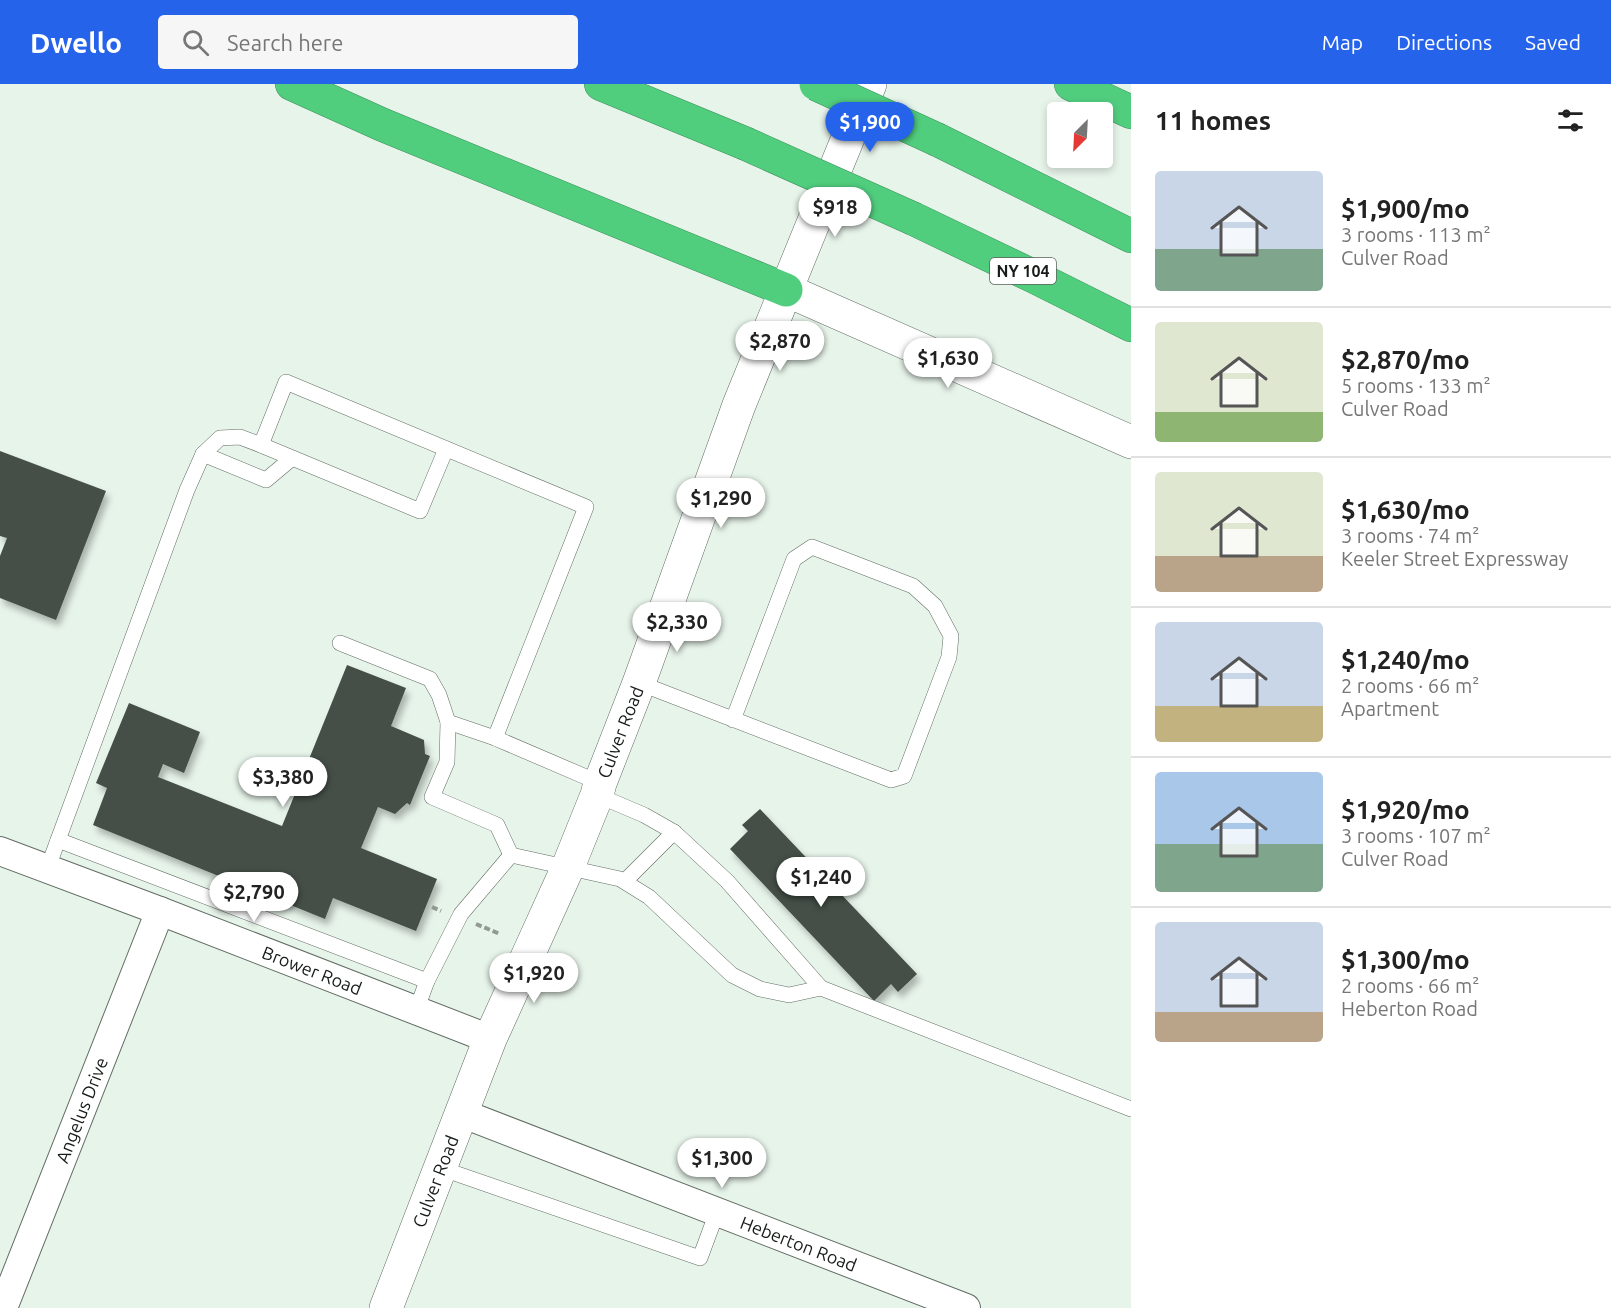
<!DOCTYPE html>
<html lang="en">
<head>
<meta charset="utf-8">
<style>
	:root { --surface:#fff; --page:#f6f6f6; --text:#222; --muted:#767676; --line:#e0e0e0; --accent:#2563eb }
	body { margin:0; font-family:Ubuntu,sans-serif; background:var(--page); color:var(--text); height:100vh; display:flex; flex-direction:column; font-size:22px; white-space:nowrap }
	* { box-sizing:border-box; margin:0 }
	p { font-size:20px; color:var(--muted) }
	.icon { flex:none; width:33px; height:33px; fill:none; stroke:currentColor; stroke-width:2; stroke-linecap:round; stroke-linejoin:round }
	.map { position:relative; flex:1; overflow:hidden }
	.details { display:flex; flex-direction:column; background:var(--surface); width:480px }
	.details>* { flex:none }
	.needle { width:39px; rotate:204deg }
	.tools { position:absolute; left:1047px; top:18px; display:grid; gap:12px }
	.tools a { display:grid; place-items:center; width:66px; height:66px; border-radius:6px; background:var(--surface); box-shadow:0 3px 9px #0003; font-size:30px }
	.price { position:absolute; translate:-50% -51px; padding:0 14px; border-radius:21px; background:#fff; color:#222; font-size:20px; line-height:39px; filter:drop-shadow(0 2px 3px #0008) }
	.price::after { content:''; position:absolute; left:50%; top:36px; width:18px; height:14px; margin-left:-9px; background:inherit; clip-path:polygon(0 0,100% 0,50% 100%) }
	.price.current { background:var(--accent); color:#fff }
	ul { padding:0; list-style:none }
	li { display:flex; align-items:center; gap:18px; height:150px; padding:0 24px }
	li+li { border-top:2px solid var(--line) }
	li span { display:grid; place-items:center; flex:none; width:168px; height:120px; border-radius:6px; color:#555 }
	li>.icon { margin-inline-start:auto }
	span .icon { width:72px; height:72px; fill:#fffc; stroke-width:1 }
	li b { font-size:26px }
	h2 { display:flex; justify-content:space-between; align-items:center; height:72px; padding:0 24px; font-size:26px }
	header { display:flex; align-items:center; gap:36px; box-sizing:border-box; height:84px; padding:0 30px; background:var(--accent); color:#fff }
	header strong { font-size:28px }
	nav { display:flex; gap:33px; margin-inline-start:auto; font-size:21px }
	.search { width:420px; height:54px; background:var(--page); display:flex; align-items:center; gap:15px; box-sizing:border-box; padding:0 21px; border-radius:6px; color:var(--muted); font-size:22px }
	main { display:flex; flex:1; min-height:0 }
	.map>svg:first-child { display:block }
</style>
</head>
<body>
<header>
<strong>Dwello</strong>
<div class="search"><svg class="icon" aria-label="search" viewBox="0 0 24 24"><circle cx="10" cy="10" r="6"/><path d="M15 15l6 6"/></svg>Search here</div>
<nav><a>Map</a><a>Directions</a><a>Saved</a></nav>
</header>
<main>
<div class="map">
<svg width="1131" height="1224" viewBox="0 0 1131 1224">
	<defs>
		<filter id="shadow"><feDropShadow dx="3.5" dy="6" stdDeviation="3" flood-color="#0004"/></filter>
	</defs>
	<rect width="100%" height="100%" fill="#e7f4ea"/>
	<g fill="#444f46" filter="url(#shadow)">
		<polygon points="0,367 106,407 56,536 0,514 0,472 7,454 0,452"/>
		<polygon points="347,581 406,604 391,642 424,656 425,670 430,672 410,721 407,719 395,730 378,723 361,764 437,795 416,847 333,814 325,835 93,741 107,704 96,699 129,619 200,648 184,689 163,680 158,693 282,742"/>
		<polygon points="760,725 917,890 898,908 891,900 874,917 730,765 748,747 742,741"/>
	</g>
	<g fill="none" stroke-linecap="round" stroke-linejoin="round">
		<defs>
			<g id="service">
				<polyline points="261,361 420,427 446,365"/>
				<polyline points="203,370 266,396 291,375"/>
				<polyline points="340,559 430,595 439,611 448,638 447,678 432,713 497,741 511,771"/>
				<polyline points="639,599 891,696 904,692 949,573 951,552 935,522 913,502 812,463 794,475 733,636"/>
				<polyline points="448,638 495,654 600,699"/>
				<polyline points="597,711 644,731 674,748 727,797 821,904 1131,1025"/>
				<polyline points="58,756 427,897 416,927"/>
				<polyline points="511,771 620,795 649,813 732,891 760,905 789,911 821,904"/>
				<polyline points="47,786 187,406 203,370 220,354 240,353 261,361 286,298 586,423 495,654"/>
				<polyline points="625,797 674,748"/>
				<polyline points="427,897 461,830 511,771"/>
				<polyline points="440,1084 700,1174 717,1128"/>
			</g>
			<g id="minor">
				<path id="s1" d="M 0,767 L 160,827 L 490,955"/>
				<path id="s2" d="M 461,1029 L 966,1224"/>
				<path id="s3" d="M 3,1224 L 160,827"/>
			</g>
			<g id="secondary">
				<polyline points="786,206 1131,358"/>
				<path id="s4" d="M 386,1224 L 490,955 L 568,783 L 597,711 L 600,699 L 639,599 L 739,321 L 870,0"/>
			</g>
			<g id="motorway">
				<polyline points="292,0 383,41 786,206"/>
				<polyline points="601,0 744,59"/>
				<polyline points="1071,0 1131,28"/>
				<polyline points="938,56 1131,152"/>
				<polyline points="914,135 1035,193 1131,241"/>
			</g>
		</defs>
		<use href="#service" stroke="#626d64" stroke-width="16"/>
		<use href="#minor" stroke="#626d64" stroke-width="30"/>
		<use href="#secondary" stroke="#626d64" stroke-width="34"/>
		<use href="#motorway" stroke="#3d8f5a" stroke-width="34"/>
		<g stroke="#909a92" stroke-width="4" stroke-dasharray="6 3" stroke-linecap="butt">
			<polyline points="432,823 441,827"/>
			<polyline points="476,840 500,850"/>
		</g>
		<use href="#service" stroke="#fff" stroke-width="15"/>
		<use href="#minor" stroke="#fff" stroke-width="28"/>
		<use href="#secondary" stroke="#fff" stroke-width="33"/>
		<use href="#motorway" stroke="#51cd7e" stroke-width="33"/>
		<defs>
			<g id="motorway-bridge">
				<polyline points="816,0 938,56"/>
				<polyline points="744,59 914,135"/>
			</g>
		</defs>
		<use href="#motorway-bridge" stroke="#3d8f5a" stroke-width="34" stroke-linecap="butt"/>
		<use href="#motorway-bridge" stroke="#51cd7e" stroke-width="33"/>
	</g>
	<g text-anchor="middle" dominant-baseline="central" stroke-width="6" stroke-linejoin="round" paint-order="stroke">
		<rect fill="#fff" stroke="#5d605d" stroke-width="1.5" x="990" y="174" width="66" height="26" rx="4.5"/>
		<g font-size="16" font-weight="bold" fill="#171c18">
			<text x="1023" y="187">NY 104</text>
		</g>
		<g font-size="18" fill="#171c18" stroke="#fff">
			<text stroke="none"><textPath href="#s4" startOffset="622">Culver Road</textPath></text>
			<text stroke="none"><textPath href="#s1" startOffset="334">Brower Road</textPath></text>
			<text stroke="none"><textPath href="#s3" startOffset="213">Angelus Drive</textPath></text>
			<text stroke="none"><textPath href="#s4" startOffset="136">Culver Road</textPath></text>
			<text stroke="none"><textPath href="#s2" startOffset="362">Heberton Road</textPath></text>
		</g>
	</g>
</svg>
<div class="tools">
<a><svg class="needle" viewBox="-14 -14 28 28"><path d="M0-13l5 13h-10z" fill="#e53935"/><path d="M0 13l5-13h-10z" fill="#767676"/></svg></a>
</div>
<b class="price current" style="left:870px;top:69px">$1,900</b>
<b class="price" style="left:835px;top:154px">$918</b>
<b class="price" style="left:780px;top:288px">$2,870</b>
<b class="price" style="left:948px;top:305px">$1,630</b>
<b class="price" style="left:721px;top:445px">$1,290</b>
<b class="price" style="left:677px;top:569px">$2,330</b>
<b class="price" style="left:283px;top:724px">$3,380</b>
<b class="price" style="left:821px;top:824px">$1,240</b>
<b class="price" style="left:254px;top:839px">$2,790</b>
<b class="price" style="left:534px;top:920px">$1,920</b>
<b class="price" style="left:722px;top:1105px">$1,300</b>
</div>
<section class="details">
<h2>11 homes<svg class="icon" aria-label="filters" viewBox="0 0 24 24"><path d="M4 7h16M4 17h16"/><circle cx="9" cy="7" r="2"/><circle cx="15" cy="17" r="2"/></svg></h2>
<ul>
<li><span style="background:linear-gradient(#c9d6e8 65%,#7fa58c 0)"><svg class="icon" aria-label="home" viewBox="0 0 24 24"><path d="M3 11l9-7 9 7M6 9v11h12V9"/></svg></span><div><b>$1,900/mo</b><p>3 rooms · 113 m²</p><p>Culver Road</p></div></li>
<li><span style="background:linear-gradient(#dfe7d0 75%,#8fb573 0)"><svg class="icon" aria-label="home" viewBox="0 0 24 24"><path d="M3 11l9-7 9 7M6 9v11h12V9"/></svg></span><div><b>$2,870/mo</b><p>5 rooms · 133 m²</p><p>Culver Road</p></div></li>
<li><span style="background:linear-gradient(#dfe7d0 70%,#b9a48a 0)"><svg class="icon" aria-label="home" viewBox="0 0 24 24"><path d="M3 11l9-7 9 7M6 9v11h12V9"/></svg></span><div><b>$1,630/mo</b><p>3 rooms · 74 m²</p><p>Keeler Street Expressway</p></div></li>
<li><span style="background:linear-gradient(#c9d6e8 70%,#c2b280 0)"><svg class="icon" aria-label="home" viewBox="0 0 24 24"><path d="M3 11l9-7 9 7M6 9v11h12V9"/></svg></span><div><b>$1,240/mo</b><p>2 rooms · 66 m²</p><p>Apartment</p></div></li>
<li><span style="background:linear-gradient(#a9c7e8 60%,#7fa58c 0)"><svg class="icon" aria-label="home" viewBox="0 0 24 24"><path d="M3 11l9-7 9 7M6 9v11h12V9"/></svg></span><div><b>$1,920/mo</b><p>3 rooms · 107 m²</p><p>Culver Road</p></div></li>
<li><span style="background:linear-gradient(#c9d6e8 75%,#b9a48a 0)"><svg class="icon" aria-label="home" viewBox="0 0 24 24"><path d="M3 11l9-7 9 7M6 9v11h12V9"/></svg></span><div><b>$1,300/mo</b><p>2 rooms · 66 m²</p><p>Heberton Road</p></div></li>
</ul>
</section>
</main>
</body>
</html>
